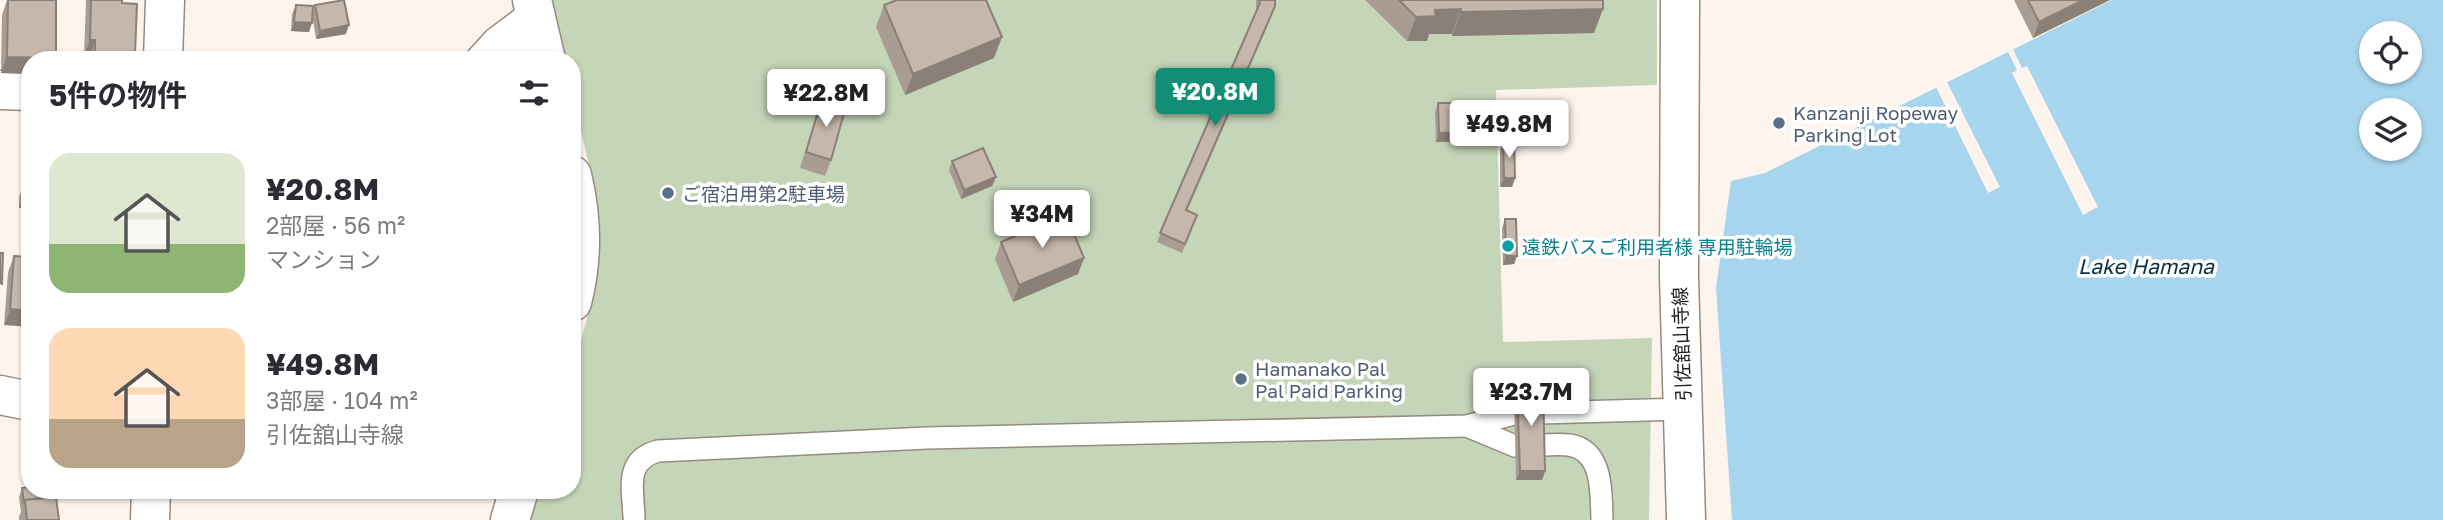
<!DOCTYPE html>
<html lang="ja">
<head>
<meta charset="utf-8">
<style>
	:root { --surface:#fff; --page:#f7f7f7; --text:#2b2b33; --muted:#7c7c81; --accent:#118f76 }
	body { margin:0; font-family:"Golos Text","Noto Sans JP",sans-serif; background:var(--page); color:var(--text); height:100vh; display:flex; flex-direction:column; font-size:26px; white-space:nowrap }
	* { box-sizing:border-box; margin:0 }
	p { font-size:23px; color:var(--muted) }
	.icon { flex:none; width:38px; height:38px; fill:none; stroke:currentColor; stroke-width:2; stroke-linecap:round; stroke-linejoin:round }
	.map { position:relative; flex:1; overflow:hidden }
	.side { position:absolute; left:21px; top:51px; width:560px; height:448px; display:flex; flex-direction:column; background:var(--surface); border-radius:28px; box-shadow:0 2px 5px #0004 }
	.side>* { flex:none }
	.fabs { position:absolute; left:2359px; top:21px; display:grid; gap:14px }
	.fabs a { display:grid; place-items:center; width:63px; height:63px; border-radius:50%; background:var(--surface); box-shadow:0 2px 5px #0004; font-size:35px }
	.price { position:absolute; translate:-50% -60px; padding:0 16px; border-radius:7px; background:#fff; color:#222; font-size:23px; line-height:46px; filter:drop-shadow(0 2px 4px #0008) }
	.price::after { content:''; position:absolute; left:50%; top:42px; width:21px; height:16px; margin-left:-10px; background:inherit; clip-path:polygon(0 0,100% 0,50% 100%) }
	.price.selected { background:var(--accent); color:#fff }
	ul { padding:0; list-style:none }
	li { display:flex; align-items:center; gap:21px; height:175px; padding:0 28px }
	li span { display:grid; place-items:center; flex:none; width:196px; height:140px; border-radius:21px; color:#555 }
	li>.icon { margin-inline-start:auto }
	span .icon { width:84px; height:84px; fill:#fffc; stroke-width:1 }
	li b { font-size:30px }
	h2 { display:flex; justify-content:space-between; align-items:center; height:84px; padding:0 28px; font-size:30px }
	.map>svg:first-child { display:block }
</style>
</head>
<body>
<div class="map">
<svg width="2443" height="520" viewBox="0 0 2443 520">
	<rect width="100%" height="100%" fill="#fdf4ed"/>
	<polygon fill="#c4d5b8" points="551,0 1657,0 1657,85 1496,90 1503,342 1652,338 1649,520 529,520 538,490 572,490 572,374 595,288 598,251 592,178 572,93 572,60 565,59"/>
	<path fill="#a6d5ed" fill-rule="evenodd" d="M 2112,0 L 2443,0 L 2443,520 L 1732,520 L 1716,288 L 1731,181 L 1765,173 ZM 2371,33 L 2410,33 L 2410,72 L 2371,72 ZM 2371,110 L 2410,110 L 2410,149 L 2371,149 Z"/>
	<g fill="#fdf4ed">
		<polygon points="2013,49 2022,68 2027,66 2098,207 2083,215 2012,73 2017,70 2008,52"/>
		<polygon points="1947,82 2000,187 1988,193 1936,87"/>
	</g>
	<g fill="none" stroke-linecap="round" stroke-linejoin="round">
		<defs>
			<g id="lane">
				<polyline points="475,60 494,39 534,9"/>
				<polyline points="497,60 539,28"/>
				<polyline points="1540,413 1683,409"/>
				<polyline points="1467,426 1515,446"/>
				<path d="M 1541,445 C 1550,445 1560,444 1569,445 C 1604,450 1601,494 1602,520"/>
				<path d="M 634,517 C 633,489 624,460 658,451 L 927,438 L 1467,426 L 1514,414"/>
			</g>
			<g id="street">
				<polyline points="532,0 546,60"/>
				<polyline points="0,90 30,91"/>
				<path d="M 572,175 C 582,216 583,260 572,302"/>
				<polyline points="0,395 30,401"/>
				<polyline points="510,520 519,490"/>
			</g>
			<polyline id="secondary" points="1680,0 1679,277 1686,520"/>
			<g id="primary">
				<polyline points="163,60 165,0"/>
				<polyline points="150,520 151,490"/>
			</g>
		</defs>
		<use href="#lane" stroke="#978a7f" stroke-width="24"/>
		<use href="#street" stroke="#978a7f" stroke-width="41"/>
		<use href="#secondary" stroke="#978a7f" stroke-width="41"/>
		<use href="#primary" stroke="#978a7f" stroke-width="41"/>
		<use href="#lane" stroke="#fff" stroke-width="21"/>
		<use href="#street" stroke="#fff" stroke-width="38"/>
		<use href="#secondary" stroke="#fff" stroke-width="38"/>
		<use href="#primary" stroke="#fff" stroke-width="38"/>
	</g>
	<g fill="#a99d93">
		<polygon points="7,0 56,58 55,60 30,60 30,74 1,73 2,15"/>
		<polygon points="86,0 122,0 133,60 90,60 90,56 84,56"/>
		<polygon points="1256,0 1275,0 1272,15 1187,211 1194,224 1182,253 1157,242 1256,11"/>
		<polygon points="1365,0 1603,0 1594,33 1452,36 1452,34 1429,34 1427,41 1407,41"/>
		<polygon points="2014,0 2110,0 2033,38"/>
		<polygon points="296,5 312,13 315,5 346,34 316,39 312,14 309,32 291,31 292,14"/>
		<polygon points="884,5 994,58 905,95 876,27"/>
		<polygon points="822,98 831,160 825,176 800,168"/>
		<polygon points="1438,103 1476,141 1436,142 1435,112"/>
		<polygon points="1503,142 1515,178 1512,187 1500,187 1500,150"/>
		<polygon points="952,161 996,177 992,186 961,199 949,170"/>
		<polygon points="22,188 30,199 27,208 19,208 19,197"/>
		<polygon points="1505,219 1517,256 1514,264 1503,265 1502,228"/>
		<polygon points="1001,242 1084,258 1078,274 1013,302 995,259"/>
		<polygon points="14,256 30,257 4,325 8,272"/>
		<polygon points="28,353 30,382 23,381 24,362"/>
		<polygon points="1517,387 1545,471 1542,480 1516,480 1514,396"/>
		<polygon points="22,488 47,498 59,520 19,520 19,516 21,512 19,497"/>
	</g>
	<g fill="#8a8078">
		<polygon points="2083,0 2110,0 2033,38 2039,22"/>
		<polygon points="1461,9 1452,34 1429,34 1427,41 1407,41 1416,17 1435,10"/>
		<polygon points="1603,9 1594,33 1452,36 1461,12"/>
		<polygon points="294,22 312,23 309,32 291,31"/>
		<polygon points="349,25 346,34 316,39 320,31"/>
		<polygon points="1002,37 994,58 905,95 913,74"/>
		<polygon points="90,40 95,40 90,56 84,56"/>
		<polygon points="95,52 135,54 133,60 93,60"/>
		<polygon points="7,57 56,58 55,60 30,60 30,74 1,73"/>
		<polygon points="1479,132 1476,141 1436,142 1439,133"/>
		<polygon points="996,177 992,186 961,199 964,190"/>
		<polygon points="1504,178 1515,178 1512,187 1500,187"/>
		<polygon points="22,199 30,199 27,208 19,208"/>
		<polygon points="1506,256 1517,256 1514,264 1503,265"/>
		<polygon points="1084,258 1078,274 1013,302 1019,285"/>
		<polygon points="10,309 30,311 30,327 4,325"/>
		<polygon points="26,372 30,372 30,382 23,381"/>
		<polygon points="1520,471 1545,471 1542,480 1516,480"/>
	</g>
	<g fill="#c5b7ab" stroke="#8a8078" stroke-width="2">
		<polygon points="8,0 56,0 56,58 7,57"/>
		<polygon points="91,0 122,0 122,3 137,4 135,54 95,52 95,40 90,40"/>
		<polygon points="344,0 349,25 320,31 315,5"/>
		<polygon points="897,0 986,0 1002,37 913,74 884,5"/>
		<polygon points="1259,0 1275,0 1275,6 1186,210 1197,215 1185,244 1160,233 1260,3"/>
		<polygon points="1399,0 1603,0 1603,9 1461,12 1461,9 1435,10 1436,16 1416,17"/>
		<polygon points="2028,0 2083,0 2039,22"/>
		<polygon points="296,5 313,6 312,23 294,22"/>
		<polygon points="822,98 846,106 831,160 806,152"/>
		<polygon points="1438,103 1478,103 1479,132 1439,133"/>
		<polygon points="1514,141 1515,178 1504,178 1503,142"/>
		<polygon points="983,148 996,177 964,190 952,161"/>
		<rect x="22" y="188" width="8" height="11"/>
		<polygon points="1066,215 1084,258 1019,285 1001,242"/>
		<polygon points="1505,219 1516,219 1517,256 1506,256"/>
		<polygon points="0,253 3,253 2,284 0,283"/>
		<polygon points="14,256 30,257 30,311 10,309"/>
		<polygon points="28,353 30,354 30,372 26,372"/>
		<polygon points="1543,386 1545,471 1520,471 1517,387"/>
		<polygon points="30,487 30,490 46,490 47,498 25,500 24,503 22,488"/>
		<polygon points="56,497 59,520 27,520 25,500"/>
	</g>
	<g fill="#5c6f8a" stroke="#fff" stroke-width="2.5">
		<circle cx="1779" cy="123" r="7"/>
		<circle cx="668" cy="193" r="7"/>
		<circle cx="1241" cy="379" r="7"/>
	</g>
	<circle fill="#0f9aa8" stroke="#fff" stroke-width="2.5" cx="1508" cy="246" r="7"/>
	<g text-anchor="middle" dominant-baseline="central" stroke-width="7" stroke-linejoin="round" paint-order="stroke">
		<g font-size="19" fill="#4e5e75" stroke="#fff" text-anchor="start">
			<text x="1793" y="112">Kanzanji Ropeway<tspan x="1793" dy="22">Parking Lot</tspan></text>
			<text x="682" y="193">ご宿泊用第2駐車場</text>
			<text x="1255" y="368">Hamanako Pal<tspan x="1255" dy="22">Pal Paid Parking</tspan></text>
		</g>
		<g font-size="19" fill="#0d838f" stroke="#fff" text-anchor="start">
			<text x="1522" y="246">遠鉄バスご利用者様 専用駐輪場</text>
		</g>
		<g font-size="19" fill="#231e19" stroke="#fff">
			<text transform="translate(1681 344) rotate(-92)">引佐舘山寺線</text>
		</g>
		<g font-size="21" font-style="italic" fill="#093344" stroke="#fff">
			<text x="2146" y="266">Lake Hamana</text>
		</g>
	</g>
</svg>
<div class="fabs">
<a><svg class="icon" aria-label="locate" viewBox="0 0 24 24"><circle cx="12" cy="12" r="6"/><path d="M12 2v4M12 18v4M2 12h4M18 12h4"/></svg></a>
<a><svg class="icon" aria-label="layers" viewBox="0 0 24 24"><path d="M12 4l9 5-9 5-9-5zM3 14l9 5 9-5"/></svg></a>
</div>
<b class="price selected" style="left:1215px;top:128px">¥20.8M</b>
<b class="price" style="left:826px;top:129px">¥22.8M</b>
<b class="price" style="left:1509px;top:160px">¥49.8M</b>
<b class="price" style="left:1042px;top:250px">¥34M</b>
<b class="price" style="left:1531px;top:428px">¥23.7M</b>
<section class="side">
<h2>5件の物件<svg class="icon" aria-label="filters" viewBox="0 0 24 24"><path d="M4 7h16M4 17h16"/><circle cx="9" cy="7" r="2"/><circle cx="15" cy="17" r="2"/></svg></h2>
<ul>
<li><span style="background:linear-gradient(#dfe7d0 65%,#8fb573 0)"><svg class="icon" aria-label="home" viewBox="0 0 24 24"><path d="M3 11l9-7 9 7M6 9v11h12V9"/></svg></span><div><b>¥20.8M</b><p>2部屋 · 56 m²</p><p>マンション</p></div></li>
<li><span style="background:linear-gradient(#ffd9b3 65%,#b9a48a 0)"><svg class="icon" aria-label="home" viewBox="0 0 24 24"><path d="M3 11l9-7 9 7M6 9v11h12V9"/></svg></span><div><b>¥49.8M</b><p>3部屋 · 104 m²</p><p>引佐舘山寺線</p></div></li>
</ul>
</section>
</div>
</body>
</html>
